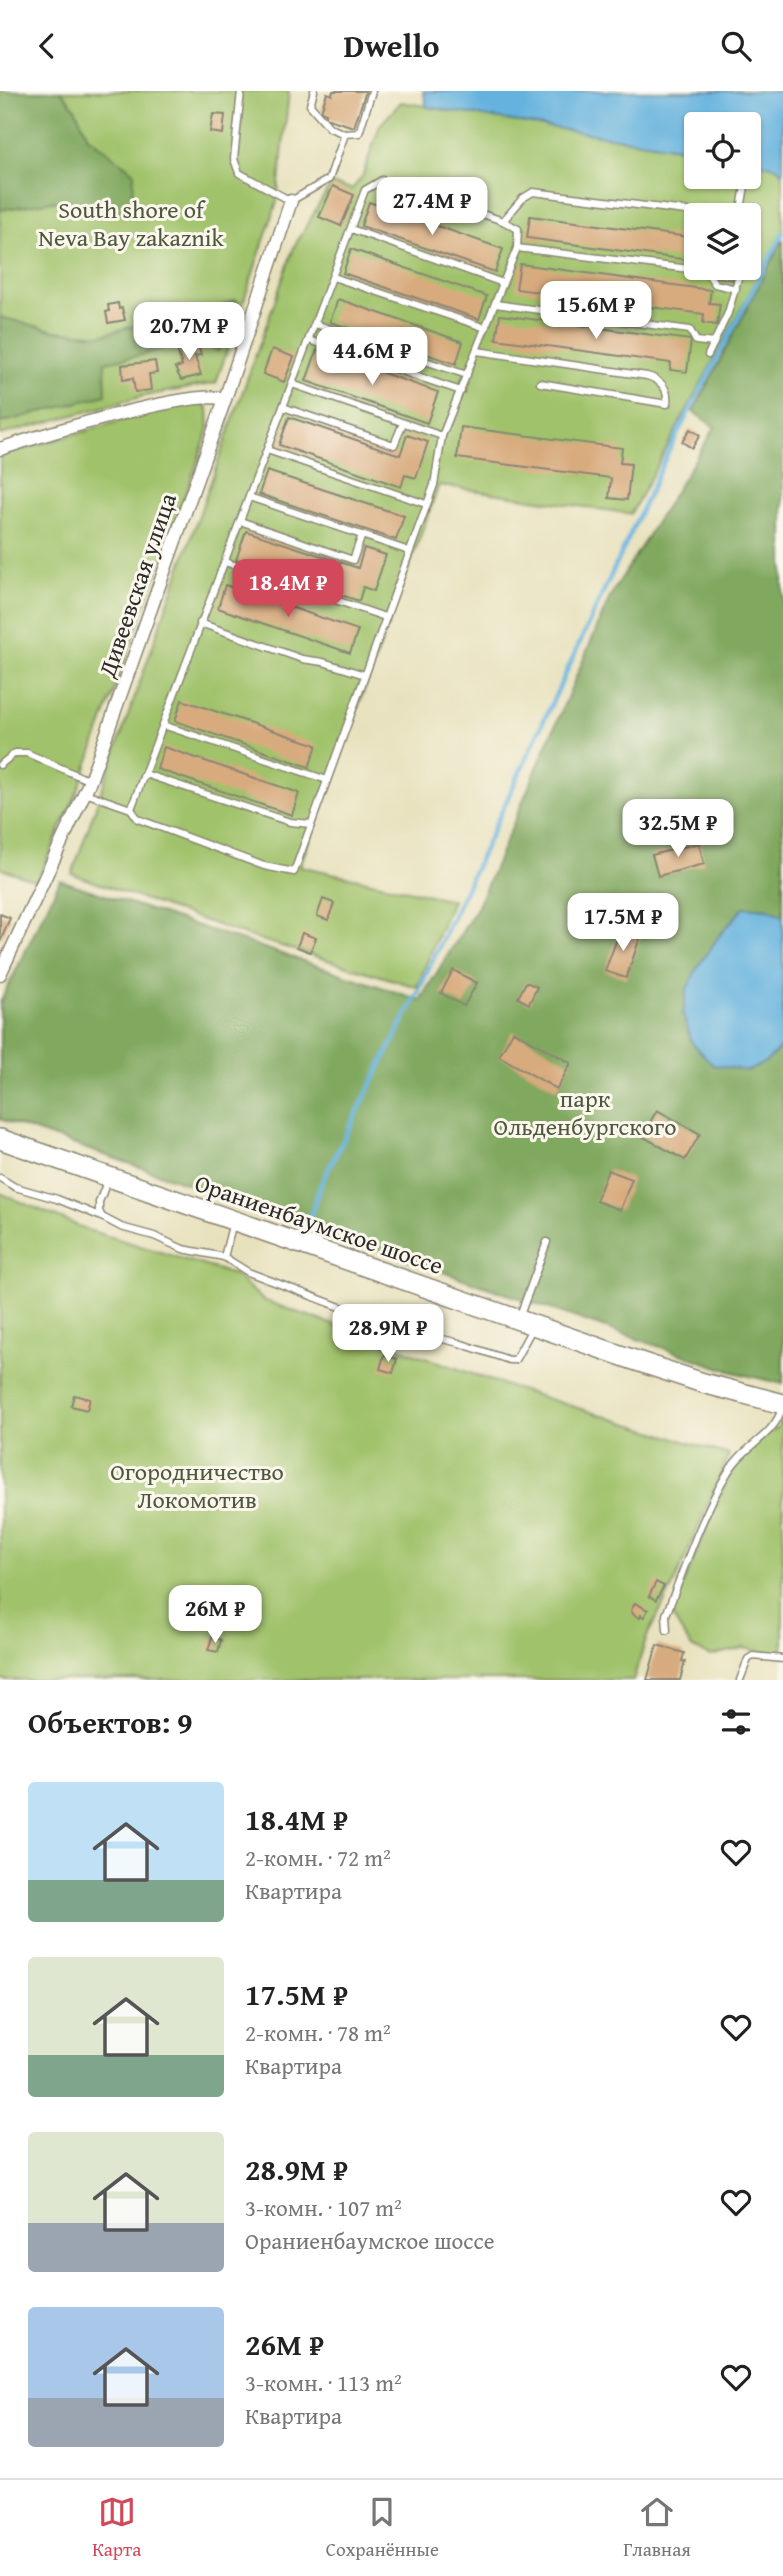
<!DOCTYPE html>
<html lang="ru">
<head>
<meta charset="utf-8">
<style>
	:root { --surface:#fff; --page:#f2f2f2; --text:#222; --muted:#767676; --line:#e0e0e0; --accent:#d1495b }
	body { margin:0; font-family:"Gentium Book Plus",serif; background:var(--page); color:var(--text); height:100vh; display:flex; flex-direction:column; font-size:26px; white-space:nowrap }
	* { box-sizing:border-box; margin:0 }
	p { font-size:23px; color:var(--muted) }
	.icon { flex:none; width:38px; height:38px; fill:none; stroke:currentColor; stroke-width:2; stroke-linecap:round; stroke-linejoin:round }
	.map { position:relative; height:1589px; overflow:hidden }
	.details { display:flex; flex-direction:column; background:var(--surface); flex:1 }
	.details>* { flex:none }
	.fabs { position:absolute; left:684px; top:21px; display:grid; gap:14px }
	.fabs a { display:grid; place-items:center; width:77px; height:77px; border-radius:7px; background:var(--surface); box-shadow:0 2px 5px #0004; font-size:35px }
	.price { position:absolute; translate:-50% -60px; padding:0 16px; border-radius:14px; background:#fff; color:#222; font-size:23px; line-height:46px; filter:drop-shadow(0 2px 4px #0008) }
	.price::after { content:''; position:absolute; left:50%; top:42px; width:21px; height:16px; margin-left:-10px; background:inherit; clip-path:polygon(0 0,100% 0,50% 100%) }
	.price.selected { background:var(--accent); color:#fff }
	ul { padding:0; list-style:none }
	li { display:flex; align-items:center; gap:21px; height:175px; padding:0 28px }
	li span { display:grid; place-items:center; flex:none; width:196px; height:140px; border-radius:7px; color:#555 }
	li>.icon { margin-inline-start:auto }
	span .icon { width:84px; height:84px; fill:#fffc; stroke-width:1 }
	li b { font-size:30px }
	h2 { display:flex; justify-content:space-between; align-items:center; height:84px; padding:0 28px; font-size:30px }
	header { display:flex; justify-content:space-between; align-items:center; height:91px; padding:0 28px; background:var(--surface); font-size:32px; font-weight:700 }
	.tabs { display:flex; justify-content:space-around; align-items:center; height:98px; border-top:2px solid var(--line); background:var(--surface); font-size:19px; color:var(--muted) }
	.tabs a { display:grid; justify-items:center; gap:4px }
	.tabs .selected { color:var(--accent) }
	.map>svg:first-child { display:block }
</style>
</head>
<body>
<header><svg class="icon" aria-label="back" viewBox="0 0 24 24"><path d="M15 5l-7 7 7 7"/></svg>Dwello<svg class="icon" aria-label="search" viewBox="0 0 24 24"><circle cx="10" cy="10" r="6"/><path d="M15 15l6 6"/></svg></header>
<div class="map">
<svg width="783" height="1589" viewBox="0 0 783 1589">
	<rect width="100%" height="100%" fill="#fbf7ec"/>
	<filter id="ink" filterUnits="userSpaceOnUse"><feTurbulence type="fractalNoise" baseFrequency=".0143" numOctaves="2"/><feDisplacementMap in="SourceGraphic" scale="14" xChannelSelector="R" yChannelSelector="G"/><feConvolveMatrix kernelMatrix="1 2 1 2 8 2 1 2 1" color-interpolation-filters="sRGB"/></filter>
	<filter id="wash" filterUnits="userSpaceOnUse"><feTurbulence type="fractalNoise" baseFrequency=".00686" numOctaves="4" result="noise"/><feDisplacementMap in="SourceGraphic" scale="28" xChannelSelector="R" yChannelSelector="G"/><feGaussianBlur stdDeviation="1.57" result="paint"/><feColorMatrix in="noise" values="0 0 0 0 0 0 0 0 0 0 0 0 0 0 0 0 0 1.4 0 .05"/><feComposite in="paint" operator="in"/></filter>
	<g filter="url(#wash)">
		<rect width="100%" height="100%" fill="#e8e1bd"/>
		<g fill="#a0c26b" stroke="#66764b" stroke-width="2" fill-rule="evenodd">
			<polygon points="0,0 289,0 277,111 216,292 144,305 0,344"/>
			<path d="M 401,11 L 696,58 L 696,86 L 749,86 L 749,67 L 783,77 L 783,140 L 631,423 L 439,394 L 300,775 L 452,809 L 417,896 L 248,845 L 72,783 L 294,156 L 331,93 L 352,98 L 362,86 L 380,34 ZM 696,124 L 749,124 L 749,177 L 696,177 Z"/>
			<polygon points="198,311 208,317 209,338 79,697 37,790 0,777 0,365 168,316"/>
			<polygon points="0,1102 88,1139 235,1184 263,1209 507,1295 729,1364 673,1495 648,1543 633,1589 0,1589"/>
			<polygon points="783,1327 783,1565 744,1557 710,1565 691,1556 671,1523 726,1391 750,1356 778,1336"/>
		</g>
		<g fill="#80a85f" stroke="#566a45" stroke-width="2">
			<polygon points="0,0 61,0 75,17 88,46 134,81 132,124 53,110 0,119"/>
			<polygon points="783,148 783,825 768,818 744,816 719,845 697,877 766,971 783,954 783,1293 733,1281 0,1028 0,912 60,789 420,909 478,815 611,504 715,336 693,321"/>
			<polygon points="234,209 238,211 218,260 198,247 142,264 105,271 106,304 0,332 0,226 56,240 101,244 184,221 196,220 206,223"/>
		</g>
		<g fill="#65b2de" stroke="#486e84" stroke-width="2">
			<polygon points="423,0 783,0 783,82 777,76 749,70 749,33 696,33 696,60 427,16"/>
			<polygon points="744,816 768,818 783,825 783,954 766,971 748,980 713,974 692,952 683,924 687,898 697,877 719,845"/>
		</g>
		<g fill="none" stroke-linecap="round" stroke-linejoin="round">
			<polyline stroke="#65b2de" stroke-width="4.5" points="310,1125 321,1093 418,901 671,355 783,142"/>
		</g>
		<g id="blocks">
			<g fill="#d8ab7e">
				<polygon points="333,0 366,0 354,36 325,27 326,22 321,20 327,2 332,4"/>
				<polygon points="213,23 225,24 223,43 210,41"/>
				<polygon points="333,95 354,104 341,135 319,126"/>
				<polygon points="369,111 503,158 495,181 361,135"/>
				<polygon points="530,125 696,147 696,170 527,147"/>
				<polygon points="351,158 487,205 479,228 343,182"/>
				<polygon points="520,173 711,199 709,212 720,213 717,234 703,232 704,223 516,198"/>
				<polygon points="716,177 734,177 732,189 715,186"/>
				<polygon points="338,208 463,251 456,273 330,231"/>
				<polygon points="118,212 119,218 122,217 125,229 108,232 106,221 109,220 108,214"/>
				<polygon points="500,224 691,249 687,281 670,279 671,272 496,248"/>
				<polygon points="192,253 198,253 201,264 195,265 201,284 181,289 175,277 182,275 177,258"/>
				<polygon points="272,258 294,266 284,291 263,283"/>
				<polygon points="317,259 438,301 427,332 306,290"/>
				<polygon points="155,270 157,282 149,283 151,299 135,301 133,287 123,289 122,274"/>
				<polygon points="289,326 400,364 407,344 428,351 416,387 405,384 401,396 279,354"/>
				<polygon points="461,336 622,357 620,372 631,373 627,409 609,407 611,387 457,367"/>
				<polygon points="690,338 700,344 692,357 682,351"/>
				<polygon points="267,380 404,425 396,449 259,403"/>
				<polygon points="246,440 358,477 364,457 386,464 374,500 363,496 359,510 236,469"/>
				<polygon points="225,494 358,539 350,562 218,517"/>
				<polygon points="182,609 317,654 309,676 175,630"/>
				<polygon points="164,656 299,702 292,724 157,678"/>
				<polygon points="699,752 704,773 658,785 652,764"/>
				<polygon points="323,808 334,812 328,829 317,825"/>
				<polygon points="0,823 10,827 0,851"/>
				<polygon points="621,837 641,844 626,887 605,880"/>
				<polygon points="302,842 316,847 310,861 297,856"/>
				<polygon points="453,879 477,892 464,915 441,902"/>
				<polygon points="526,891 537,896 529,913 518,907"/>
				<polygon points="513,940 571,972 557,998 499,965"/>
				<polygon points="657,1019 700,1043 685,1069 642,1045"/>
				<polygon points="608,1079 632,1088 620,1119 596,1110"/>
				<polygon points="384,1264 397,1268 393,1282 380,1278"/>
				<polygon points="74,1304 90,1308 87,1319 71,1315"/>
				<polygon points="656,1491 664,1495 656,1509 649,1505"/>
				<polygon points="635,1512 648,1519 644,1526 641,1524 640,1527 633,1523 631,1519"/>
				<polygon points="212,1546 221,1549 218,1561 208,1559"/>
				<polygon points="657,1554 684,1562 682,1570 685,1571 680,1589 647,1589"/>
			</g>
		</g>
	</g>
	<g filter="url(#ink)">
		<use href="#blocks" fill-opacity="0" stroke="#8a8674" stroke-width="2"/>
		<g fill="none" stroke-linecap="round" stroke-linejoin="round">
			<defs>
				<g id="service">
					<polyline points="241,0 234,68 239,82 291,110 329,88 345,43 359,42 372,0"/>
					<polyline points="314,0 310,14 330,37 345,43"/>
					<polyline points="740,124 746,89 751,84 752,71"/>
					<polyline points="503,130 523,107 533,101 718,124"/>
					<polyline points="351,138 503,192"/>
					<polyline points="517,157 706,180 715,193 736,198"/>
					<polyline points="333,186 486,237"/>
					<polyline points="495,213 690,239 696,250 714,252"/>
					<polyline points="315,233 467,284"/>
					<polyline points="309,249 461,300"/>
					<path d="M 477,260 L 647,285 C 661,289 669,298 667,313 L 540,292"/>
					<polyline points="708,264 728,222 741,177"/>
					<polyline points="292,293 442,345"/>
					<polyline points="283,316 394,354 403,332"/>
					<polyline points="267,359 426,413"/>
					<polyline points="249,406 409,460"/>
					<polyline points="240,430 353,469 362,444"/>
					<polyline points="225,471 385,526"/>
					<polyline points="200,532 302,568 323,571 365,584"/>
					<polyline points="163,634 327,689"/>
					<polyline points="0,674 15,662 27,662 90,690"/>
					<polyline points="145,683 290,731 311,733"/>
					<polyline points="85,702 131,718 365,99 382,89 503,130 518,138 517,157 442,345 434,394 294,781 264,775 138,728 131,718"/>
					<polyline points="0,1087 15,1096 57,1108 102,1126"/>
					<polyline points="108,1088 99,1111 99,1120 102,1126 121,1136 154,1145 183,1158 224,1166 248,1181 393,1236 459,1252 509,1269 515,1269 533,1236"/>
					<polyline points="224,1166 233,1131"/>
					<polyline points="519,1227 547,1151"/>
					<path d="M 667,1539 L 666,1524 C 685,1476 701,1425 728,1381 C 744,1354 774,1346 782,1317"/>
					<polyline points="740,1589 748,1568 753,1565 783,1568"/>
				</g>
				<g id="minor">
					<path d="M 0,358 C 39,345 193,297 225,308"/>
					<polyline points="0,883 90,690 225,308 291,110"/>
				</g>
				<polyline id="primary" points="0,1048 631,1268 703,1292 783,1313"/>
			</defs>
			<use href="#service" stroke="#8a8674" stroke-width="9"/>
			<use href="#minor" stroke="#8a8674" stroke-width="15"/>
			<use href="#primary" stroke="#8a8674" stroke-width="22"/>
			<use href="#service" stroke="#fff" stroke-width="6"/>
			<use href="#minor" stroke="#fff" stroke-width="12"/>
			<use href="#primary" stroke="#fff" stroke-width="19"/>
		</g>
	</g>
	<g text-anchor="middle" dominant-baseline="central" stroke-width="6" stroke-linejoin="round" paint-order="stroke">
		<g font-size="24" fill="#4e583e" stroke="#fbf7ec">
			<text x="131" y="118">South shore of<tspan x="131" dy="28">Neva Bay zakaznik</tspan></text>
			<text x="585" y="1007">парк<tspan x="585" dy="28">Ольденбургского</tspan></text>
			<text x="197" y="1380">Огородничество<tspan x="197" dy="28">Локомотив</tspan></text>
		</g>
		<g font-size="24" fill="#2b2b2b" stroke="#fbf7ec">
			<text transform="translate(137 494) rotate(-71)">Дивеевская улица</text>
			<text transform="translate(319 1133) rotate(19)">Ораниенбаумское шоссе</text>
		</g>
	</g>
</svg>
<div class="fabs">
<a><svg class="icon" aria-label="locate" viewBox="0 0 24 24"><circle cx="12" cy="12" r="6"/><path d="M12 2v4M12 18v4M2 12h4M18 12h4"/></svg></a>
<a><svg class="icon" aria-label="layers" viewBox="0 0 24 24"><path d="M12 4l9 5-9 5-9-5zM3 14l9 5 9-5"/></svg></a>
</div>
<b class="price" style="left:432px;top:146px">27.4M ₽</b>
<b class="price" style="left:596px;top:250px">15.6M ₽</b>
<b class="price" style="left:189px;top:271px">20.7M ₽</b>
<b class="price" style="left:372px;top:296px">44.6M ₽</b>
<b class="price selected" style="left:288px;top:528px">18.4M ₽</b>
<b class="price" style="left:678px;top:768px">32.5M ₽</b>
<b class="price" style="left:623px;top:862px">17.5M ₽</b>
<b class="price" style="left:388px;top:1273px">28.9M ₽</b>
<b class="price" style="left:215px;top:1554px">26M ₽</b>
</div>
<section class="details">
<h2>Объектов: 9<svg class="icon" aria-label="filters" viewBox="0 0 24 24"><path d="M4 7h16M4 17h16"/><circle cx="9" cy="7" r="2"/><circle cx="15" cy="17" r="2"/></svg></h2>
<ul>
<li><span style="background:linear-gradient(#bfe0f5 70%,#7fa58c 0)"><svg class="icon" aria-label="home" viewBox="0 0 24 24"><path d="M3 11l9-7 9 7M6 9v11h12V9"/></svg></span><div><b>18.4M ₽</b><p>2-комн. · 72 m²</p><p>Квартира</p></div><svg class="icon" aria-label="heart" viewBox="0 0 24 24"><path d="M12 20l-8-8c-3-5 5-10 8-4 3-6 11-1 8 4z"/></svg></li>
<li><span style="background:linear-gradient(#dfe7d0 70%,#7fa58c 0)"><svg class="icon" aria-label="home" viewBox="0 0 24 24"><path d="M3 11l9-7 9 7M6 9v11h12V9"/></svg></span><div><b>17.5M ₽</b><p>2-комн. · 78 m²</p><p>Квартира</p></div><svg class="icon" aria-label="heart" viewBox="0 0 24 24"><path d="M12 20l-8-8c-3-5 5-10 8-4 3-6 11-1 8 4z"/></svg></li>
<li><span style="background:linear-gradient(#dfe7d0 65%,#9aa5b1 0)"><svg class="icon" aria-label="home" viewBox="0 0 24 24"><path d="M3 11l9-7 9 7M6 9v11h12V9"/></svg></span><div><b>28.9M ₽</b><p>3-комн. · 107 m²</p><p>Ораниенбаумское шоссе</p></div><svg class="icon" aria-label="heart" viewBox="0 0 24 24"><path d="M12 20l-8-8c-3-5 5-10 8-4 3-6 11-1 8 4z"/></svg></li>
<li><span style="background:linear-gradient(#a9c7e8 65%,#9aa5b1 0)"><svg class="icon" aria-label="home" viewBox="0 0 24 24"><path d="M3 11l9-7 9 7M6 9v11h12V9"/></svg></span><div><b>26M ₽</b><p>3-комн. · 113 m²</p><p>Квартира</p></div><svg class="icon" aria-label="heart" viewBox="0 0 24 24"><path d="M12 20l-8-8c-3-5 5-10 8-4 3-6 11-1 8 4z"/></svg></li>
</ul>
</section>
<nav class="tabs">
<a class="selected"><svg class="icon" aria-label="map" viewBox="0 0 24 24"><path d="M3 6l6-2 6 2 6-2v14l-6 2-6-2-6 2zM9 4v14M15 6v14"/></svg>Карта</a>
<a><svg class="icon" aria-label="saved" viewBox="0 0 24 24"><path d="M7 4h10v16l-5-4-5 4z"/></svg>Сохранённые</a>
<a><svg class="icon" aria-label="home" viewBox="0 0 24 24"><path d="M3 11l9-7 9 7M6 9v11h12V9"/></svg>Главная</a>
</nav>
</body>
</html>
